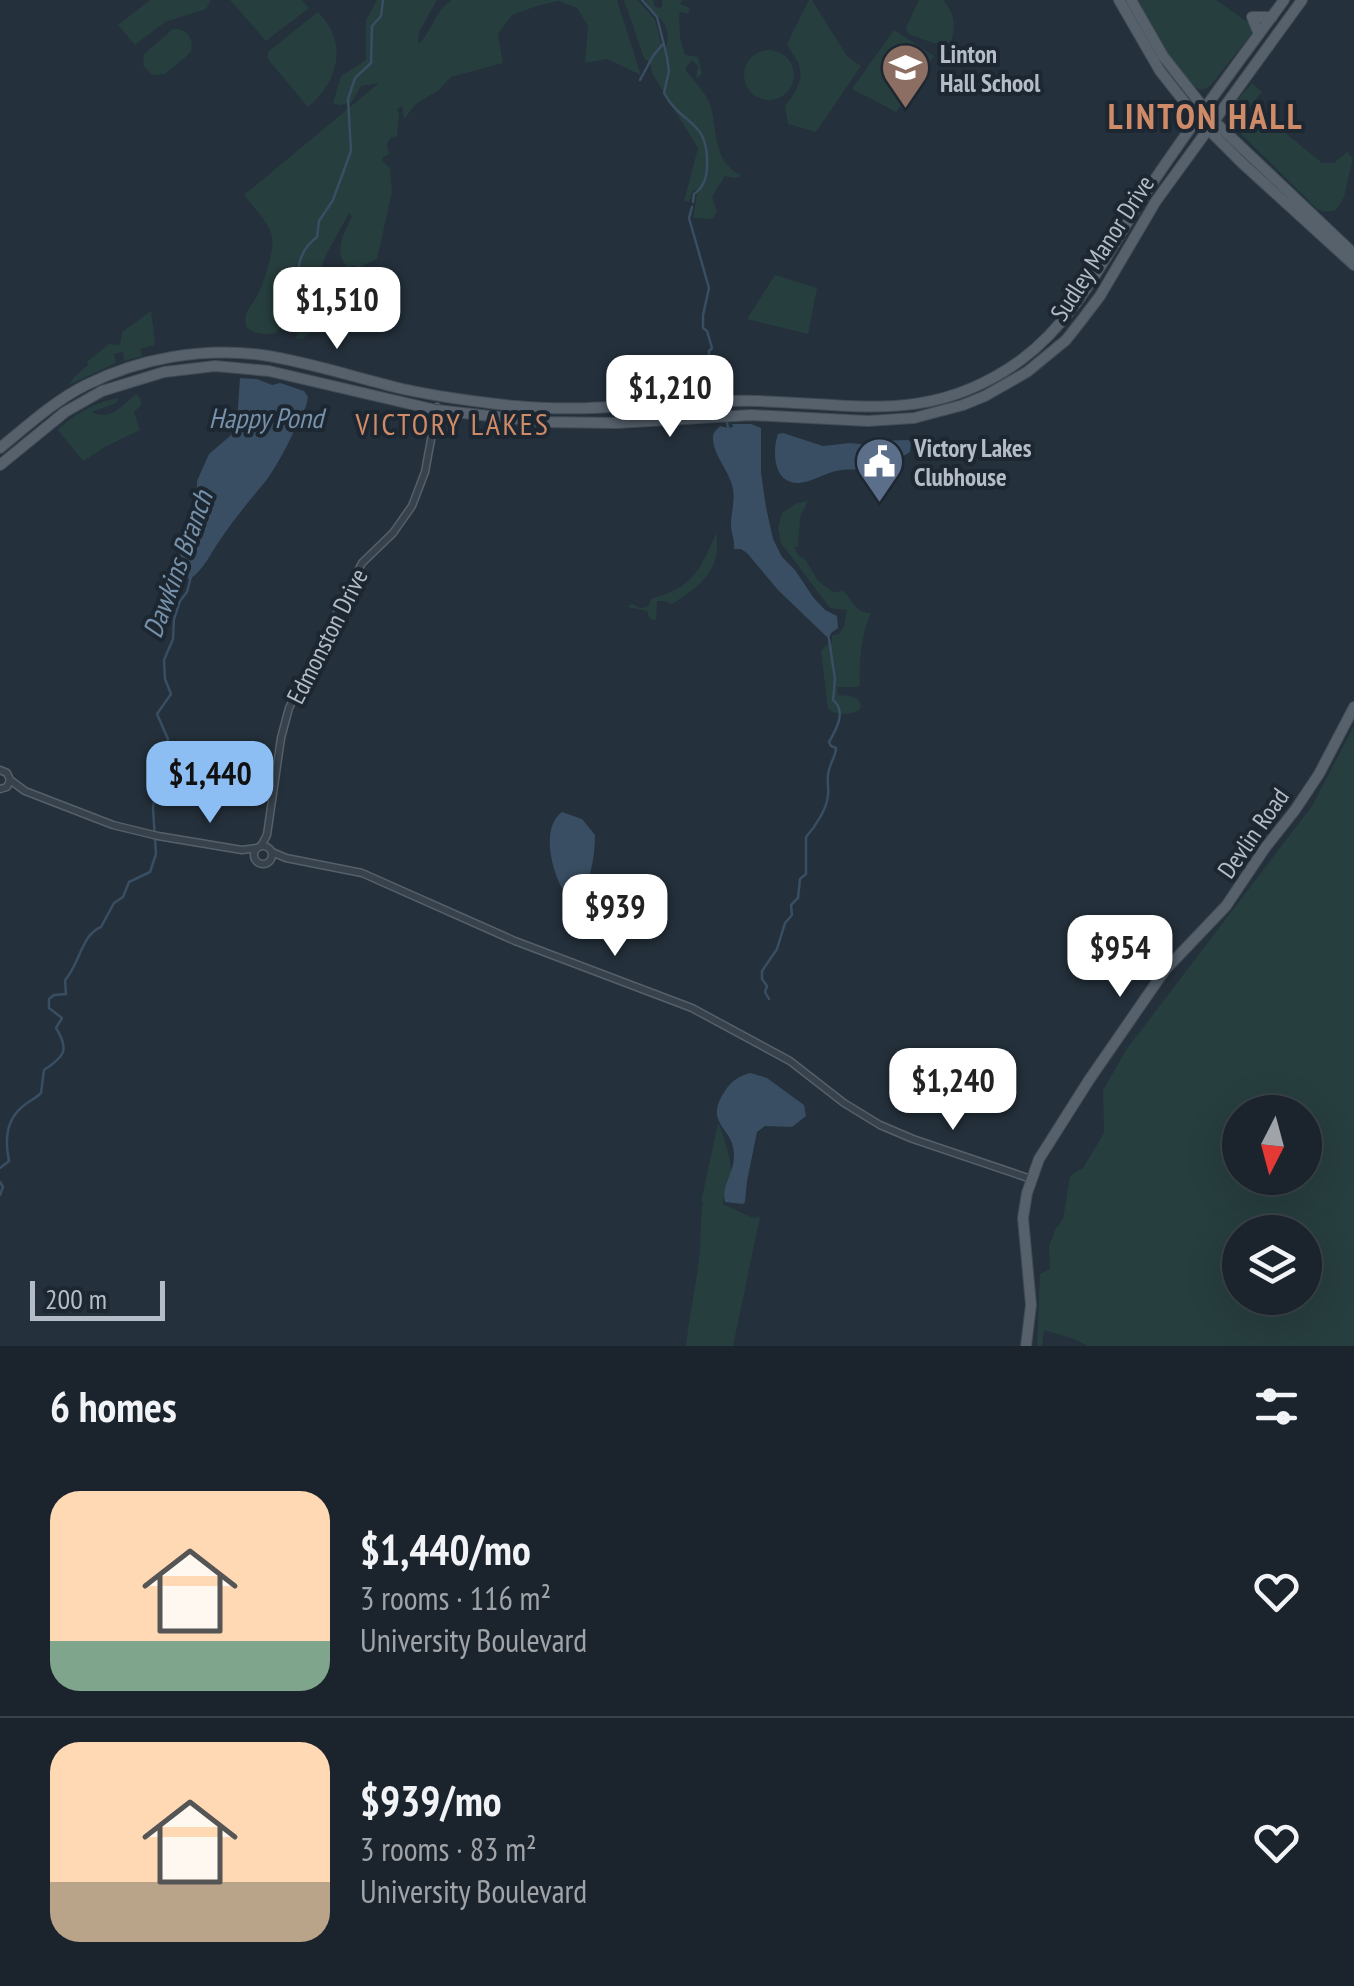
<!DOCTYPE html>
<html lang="en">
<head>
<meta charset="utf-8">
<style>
	:root { --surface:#1b242c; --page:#283038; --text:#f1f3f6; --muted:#a0a4a9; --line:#394148; --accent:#8dbef3 }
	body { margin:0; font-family:"PT Sans Narrow",sans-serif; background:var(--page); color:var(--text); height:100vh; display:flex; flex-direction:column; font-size:38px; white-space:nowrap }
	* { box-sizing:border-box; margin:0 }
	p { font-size:32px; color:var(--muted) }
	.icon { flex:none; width:55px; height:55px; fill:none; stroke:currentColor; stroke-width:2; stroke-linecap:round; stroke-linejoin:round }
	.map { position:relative; height:1346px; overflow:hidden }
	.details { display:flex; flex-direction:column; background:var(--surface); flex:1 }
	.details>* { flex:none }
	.needle { width:65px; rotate:186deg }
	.tools { position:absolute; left:1222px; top:1095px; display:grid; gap:20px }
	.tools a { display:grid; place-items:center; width:100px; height:100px; border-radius:50%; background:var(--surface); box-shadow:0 10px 40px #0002,0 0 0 2px var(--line); font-size:50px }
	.scale { position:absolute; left:30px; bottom:25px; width:135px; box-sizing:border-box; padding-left:10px; border:5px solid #b4bdc7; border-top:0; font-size:28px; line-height:35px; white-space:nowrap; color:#b4bdc7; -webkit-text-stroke:8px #1d2731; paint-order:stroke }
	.price { position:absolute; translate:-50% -85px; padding:0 22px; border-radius:20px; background:#fff; color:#222; font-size:32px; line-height:65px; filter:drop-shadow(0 2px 5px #0008) }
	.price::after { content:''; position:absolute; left:50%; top:60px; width:30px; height:22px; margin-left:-15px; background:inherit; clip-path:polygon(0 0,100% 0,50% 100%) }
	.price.selected { background:var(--accent); color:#111 }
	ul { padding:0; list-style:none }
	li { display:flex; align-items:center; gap:30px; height:250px; padding:0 50px }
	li+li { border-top:2px solid var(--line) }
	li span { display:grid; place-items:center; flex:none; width:280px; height:200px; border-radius:30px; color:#555 }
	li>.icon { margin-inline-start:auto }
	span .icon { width:120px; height:120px; fill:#fffc; stroke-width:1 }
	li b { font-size:42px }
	h2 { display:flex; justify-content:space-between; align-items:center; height:120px; padding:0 50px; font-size:42px }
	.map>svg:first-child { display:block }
</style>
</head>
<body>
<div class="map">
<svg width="1354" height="1346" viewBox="0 0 1354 1346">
	<rect width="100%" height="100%" fill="#24303b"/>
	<g fill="#273e3e" fill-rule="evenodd">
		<polygon points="150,0 211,0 206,9 165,22 135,45 118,25"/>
		<polygon points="230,0 302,0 309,8 266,41"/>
		<path d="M 377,0 L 437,0 L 419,32 L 418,45 C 433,31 434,11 452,0 L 617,0 L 641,75 L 607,59 L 585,63 L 588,26 L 577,8 L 558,1 L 537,6 L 512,15 L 498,34 L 503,63 L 451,77 L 439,90 L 417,103 L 404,119 L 402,106 L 397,110 L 399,113 L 397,136 L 390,138 L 387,145 L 389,154 L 382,158 L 383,162 L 390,168 L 392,192 L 377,259 L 362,266 L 360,270 L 353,265 L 348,268 C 333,254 343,233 352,217 L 349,213 L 327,253 L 306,306 L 306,312 L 310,315 L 314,328 L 303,339 L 295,338 L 302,325 L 306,322 L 306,319 L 297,316 L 294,312 L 276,333 C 266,335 254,334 246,327 C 243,313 249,309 256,298 C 263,286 275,249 272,236 C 268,221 253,207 244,195 L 379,83 L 361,86 L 351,103 L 339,105 L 333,103 L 341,76 L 366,60 L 366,20 Z"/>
		<path d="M 624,0 L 638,0 L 655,20 L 663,49 L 666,48 C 673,21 656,19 645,0 L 653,0 L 655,6 L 659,8 L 662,7 L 662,0 L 683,0 L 680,4 L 690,8 L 688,14 L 681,12 L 679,15 L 680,38 L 685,55 L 698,57 L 702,74 L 696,79 L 698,66 L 692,60 L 686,67 L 686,71 C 696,83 709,96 712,111 C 716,133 716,165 740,174 L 740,177 L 733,178 L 725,176 L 712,197 L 717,211 L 713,219 L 693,218 L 697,194 L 702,187 L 693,191 L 689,202 L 684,201 L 698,148 L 652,73 L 650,63 L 644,58 Z"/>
		<path d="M 809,0 L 812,0 L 847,56 L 861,66 L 816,132 L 788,124 L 785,106 C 796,92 807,76 796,59 C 793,54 789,49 787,44 Z"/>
		<path d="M 919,0 L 943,0 C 957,16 956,30 948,48 L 908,34 L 906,28 Z"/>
		<path d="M 1138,0 L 1216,0 L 1249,23 L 1252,33 L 1210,86 C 1205,89 1202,91 1195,88 C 1179,80 1148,18 1138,0 Z"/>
		<path d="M 318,12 C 349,43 338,82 308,107 L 267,58 L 268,52 Z"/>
		<path d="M 173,29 C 187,28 194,38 191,52 L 165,74 L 152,75 L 143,65 L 144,54 Z"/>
		<polygon points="894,30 934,56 896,112 852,89"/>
		<circle cx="769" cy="75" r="25"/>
		<path d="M 1252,83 L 1262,92 L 1241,117 L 1266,131 L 1278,127 L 1322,163 L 1334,163 L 1347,152 L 1353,158 L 1344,197 L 1336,210 L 1324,212 L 1317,209 L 1231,124 C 1226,107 1242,96 1252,83 Z"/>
		<polygon points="775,275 817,288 808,334 747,319"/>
		<polygon points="151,311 155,341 154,345 140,349 142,356 124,361 123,352 114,354 116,363 69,385 74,377 88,365 87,362 109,344 120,345 122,332"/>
		<path d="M 136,394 L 141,399 L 141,405 L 134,412 L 140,430 L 105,447 L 83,461 L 58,430 C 73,414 98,401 119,398 L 116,403 L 92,412 C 110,422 122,405 136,394 Z"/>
		<path d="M 808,501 L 800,517 L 798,547 L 794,547 L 799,556 L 805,559 L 818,581 L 833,592 L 844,591 C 852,601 856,613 871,613 C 861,634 859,662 860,685 L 857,687 L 837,687 L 838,695 C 848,696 861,695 861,708 C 853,716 837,716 828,709 L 821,651 L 825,646 L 832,643 L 832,635 L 839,634 L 844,626 L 847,610 L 830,608 L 781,543 L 778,528 L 782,513 L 797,503 Z"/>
		<path d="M 716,533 C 723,570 700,586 672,604 L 664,601 L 657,601 L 656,620 L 650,619 L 647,611 L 627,607 L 632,604 L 640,608 L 648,607 L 651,599 C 692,588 700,571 716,533 Z"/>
		<path d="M 1354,726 L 1354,1346 L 1088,1346 L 1074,1339 L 1044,1330 L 1042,1346 L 1037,1346 L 1040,1274 L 1050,1269 L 1049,1246 L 1055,1230 L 1063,1219 L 1070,1176 L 1083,1168 L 1104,1133 L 1103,1090 L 1126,1050 L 1312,806 ZM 1305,1112 L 1305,1178 L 1240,1178 L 1240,1112 ZM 1305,1232 L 1305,1298 L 1240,1298 L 1240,1232 Z"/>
		<path d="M 718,1123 C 723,1131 732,1163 731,1172 C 730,1183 723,1192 723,1204 L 753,1218 L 760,1217 L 733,1346 L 686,1346 C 689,1314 697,1282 700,1250 C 701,1234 700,1219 703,1202 L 701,1202 Z"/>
	</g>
	<g fill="#394e62">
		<path d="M 240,378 L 257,379 L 272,385 L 280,383 L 304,391 L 308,397 L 306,406 C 294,431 282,459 265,482 C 250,500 235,518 222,537 C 211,552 205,569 189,580 L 177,563 L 197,500 L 197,481 L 209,454 L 230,436 L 237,421 Z"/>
		<path d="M 732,424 L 751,424 L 761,428 L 761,473 L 766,507 L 773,539 L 782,557 L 795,570 L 813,597 L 825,610 L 837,616 L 838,628 L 831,633 L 829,639 L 778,590 L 747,553 L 741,549 L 734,549 C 735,540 731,534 731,525 C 731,511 736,499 732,485 C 728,470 714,455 713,440 C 713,431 715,432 720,426 L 728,428 L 733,427 Z"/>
		<path d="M 783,433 L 823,446 L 850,443 L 868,445 L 879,441 L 908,440 L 911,442 L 910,452 C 900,458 887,467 875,469 C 862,471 849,468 836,471 C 824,474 811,482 799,483 C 773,484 772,451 778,434 Z"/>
		<path d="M 562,812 L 582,819 L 595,835 C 595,855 591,877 582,894 L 567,896 C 553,878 539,828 562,812 Z"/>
		<path d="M 750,1073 L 767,1078 L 804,1105 L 806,1116 L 792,1127 L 765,1126 L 757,1132 L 747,1181 L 745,1202 L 743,1204 L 725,1202 C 721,1186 734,1173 734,1156 C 735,1127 702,1125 725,1091 C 731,1081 739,1076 750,1073 Z"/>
	</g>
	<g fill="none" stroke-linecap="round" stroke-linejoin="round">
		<g stroke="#394e62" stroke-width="2.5">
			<path d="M 642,0 L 657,17 L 667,57 L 669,71 L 664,93 C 682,126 709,119 707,166 C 707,178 704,187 694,194 L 693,202"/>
			<polyline points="640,80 653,56 663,44"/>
			<path d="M 692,207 L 689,218 L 709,288 L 703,315 L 703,328 L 707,331 L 712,348 L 709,351 C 708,361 719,368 727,375 L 727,390"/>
			<path d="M 294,312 C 301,284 290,257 317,237 L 319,221 L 333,200 L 351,151 L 348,99 L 355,78 L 371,63 L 372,26 L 381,16 L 383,0"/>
			<polyline points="727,423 729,431"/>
			<path d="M 769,999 L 765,992 L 767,986 L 762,979 L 762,971 L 777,949 L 785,923 L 792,915 L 791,905 L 798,898 L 800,879 L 806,874 L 806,837 C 815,827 827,809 828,795 C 829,786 826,778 829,770 C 831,761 836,756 836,748 L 831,746 L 829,742 C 836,730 847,711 833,700 L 835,679 L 829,639"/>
			<path d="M 0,1168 L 9,1161 C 5,1142 5,1122 21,1108 C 27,1102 35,1099 41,1093 L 44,1070 C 64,1057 70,1050 56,1028 L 62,1018 L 49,1008 L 49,999 L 54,995 L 66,994 L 65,980 C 80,964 81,935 101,927 L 114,903 L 123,897 L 129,882 L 150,872 L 156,854 L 153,809 L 156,782 L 168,739 L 157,714 L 171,694 L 165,679 L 164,660 L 173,639 L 174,619 L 180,601 L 187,592 L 191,577"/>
			<polyline points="0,1182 3,1187 0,1195"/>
		</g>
		<defs>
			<g id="minor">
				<polyline points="0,770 7,773 10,780 7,787 0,789"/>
				<polyline points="10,780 25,791 113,825 158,836 242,850 257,848"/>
				<circle cx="263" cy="855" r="9"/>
				<polyline points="261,846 267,835 281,738 289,708 362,563 393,533 412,506 425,472 437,407"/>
				<polyline points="272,852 286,858 362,873 515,941 692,1008 790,1061 844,1103 880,1125 913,1139 1031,1179"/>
			</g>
			<g id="major">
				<polyline points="1119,0 1160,71 1197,118 1242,163 1354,265"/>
				<polyline points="1131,0 1163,56 1214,121 1354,254"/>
				<polyline points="1259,34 1252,17 1272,17"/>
				<path d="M 0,448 C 27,426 54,401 86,385 C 140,358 203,347 262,355 C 310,362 356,378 403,389 C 440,397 477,402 515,406 C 598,414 676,399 758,401 C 858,404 931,425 1021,360 C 1079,317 1108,250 1147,191 C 1190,126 1238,63 1284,0"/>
				<polyline points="0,465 65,412 102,391 164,372 215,366 269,371 436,410 544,422 616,423 751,415 868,421 914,418 963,405 985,396 1027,372 1066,340 1081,321 1100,296 1156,201 1302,0"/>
				<polyline points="1026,1346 1031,1305 1023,1218 1027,1193 1039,1159 1089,1080 1165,970 1226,906 1265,848 1295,810 1319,774 1354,707"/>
			</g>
		</defs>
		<use href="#minor" stroke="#56606a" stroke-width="9"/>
		<use href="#major" stroke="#414b55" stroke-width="12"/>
		<use href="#minor" stroke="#38424c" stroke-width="6"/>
		<use href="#major" stroke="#56616c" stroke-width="10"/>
	</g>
	<defs>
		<symbol id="school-pin" viewBox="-11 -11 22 30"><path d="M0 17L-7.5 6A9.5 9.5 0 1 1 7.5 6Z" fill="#8d6e63" stroke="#1d2731"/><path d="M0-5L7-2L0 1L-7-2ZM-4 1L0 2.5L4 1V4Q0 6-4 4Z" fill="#fff"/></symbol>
		<symbol id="civic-pin" viewBox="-11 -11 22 30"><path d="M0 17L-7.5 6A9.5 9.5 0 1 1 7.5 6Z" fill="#5c6f8a" stroke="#1d2731"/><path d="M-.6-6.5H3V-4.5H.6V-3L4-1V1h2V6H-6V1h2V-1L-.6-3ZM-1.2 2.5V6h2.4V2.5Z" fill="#fff"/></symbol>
	</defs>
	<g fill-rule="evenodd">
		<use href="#school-pin" x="878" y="40" width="55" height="75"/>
		<use href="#civic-pin" x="852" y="434" width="55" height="75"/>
	</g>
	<g text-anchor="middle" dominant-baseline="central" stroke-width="8" stroke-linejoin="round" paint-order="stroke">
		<g font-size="25" font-weight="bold" fill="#b4bdc7" stroke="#1d2731" text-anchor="start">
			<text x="940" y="54">Linton<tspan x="940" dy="29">Hall School</tspan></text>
			<text x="914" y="448">Victory Lakes<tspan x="914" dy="29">Clubhouse</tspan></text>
		</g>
		<g font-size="25" fill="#b4bdc7" stroke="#1d2731">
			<text transform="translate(1102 248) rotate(-57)">Sudley Manor Drive</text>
			<text transform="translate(327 636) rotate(-63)">Edmonston Drive</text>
			<text transform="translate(1253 833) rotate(-55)">Devlin Road</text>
		</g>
		<g font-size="28" font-style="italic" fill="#7691a9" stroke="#1d2731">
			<text x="266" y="417">Happy Pond</text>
			<text transform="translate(177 564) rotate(-70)">Dawkins Branch</text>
		</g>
		<g font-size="30" letter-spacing="2.5" fill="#cf8a67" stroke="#1d2731">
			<text x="453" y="423">VICTORY LAKES</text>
		</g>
		<g font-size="35" font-weight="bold" letter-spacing="2.5" fill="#cf8a67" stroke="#1d2731">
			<text x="1206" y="116">LINTON HALL</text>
		</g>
	</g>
</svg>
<div class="tools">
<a><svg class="needle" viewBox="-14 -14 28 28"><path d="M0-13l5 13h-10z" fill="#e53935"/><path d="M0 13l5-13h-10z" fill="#a0a4a9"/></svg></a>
<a><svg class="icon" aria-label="layers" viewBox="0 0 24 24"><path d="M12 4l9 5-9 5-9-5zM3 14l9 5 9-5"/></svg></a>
</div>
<div class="scale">200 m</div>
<b class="price" style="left:337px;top:352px">$1,510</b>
<b class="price" style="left:670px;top:440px">$1,210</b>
<b class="price selected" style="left:210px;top:826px">$1,440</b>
<b class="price" style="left:615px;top:959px">$939</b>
<b class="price" style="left:1120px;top:1000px">$954</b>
<b class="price" style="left:953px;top:1133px">$1,240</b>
</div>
<section class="details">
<h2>6 homes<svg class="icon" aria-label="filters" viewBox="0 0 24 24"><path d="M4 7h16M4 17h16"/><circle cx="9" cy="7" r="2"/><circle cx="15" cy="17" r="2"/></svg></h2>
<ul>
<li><span style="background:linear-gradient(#ffd9b3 75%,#7fa58c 0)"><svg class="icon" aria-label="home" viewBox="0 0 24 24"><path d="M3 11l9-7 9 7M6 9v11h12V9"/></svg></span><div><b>$1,440/mo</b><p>3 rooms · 116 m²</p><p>University Boulevard</p></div><svg class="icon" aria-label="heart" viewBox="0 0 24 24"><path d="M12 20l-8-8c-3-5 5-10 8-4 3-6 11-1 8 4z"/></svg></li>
<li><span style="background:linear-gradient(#ffd9b3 70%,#b9a48a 0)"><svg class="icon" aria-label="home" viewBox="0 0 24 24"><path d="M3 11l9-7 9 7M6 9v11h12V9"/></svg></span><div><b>$939/mo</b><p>3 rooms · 83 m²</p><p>University Boulevard</p></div><svg class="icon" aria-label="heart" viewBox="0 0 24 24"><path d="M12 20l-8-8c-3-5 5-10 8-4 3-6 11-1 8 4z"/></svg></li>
</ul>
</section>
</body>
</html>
